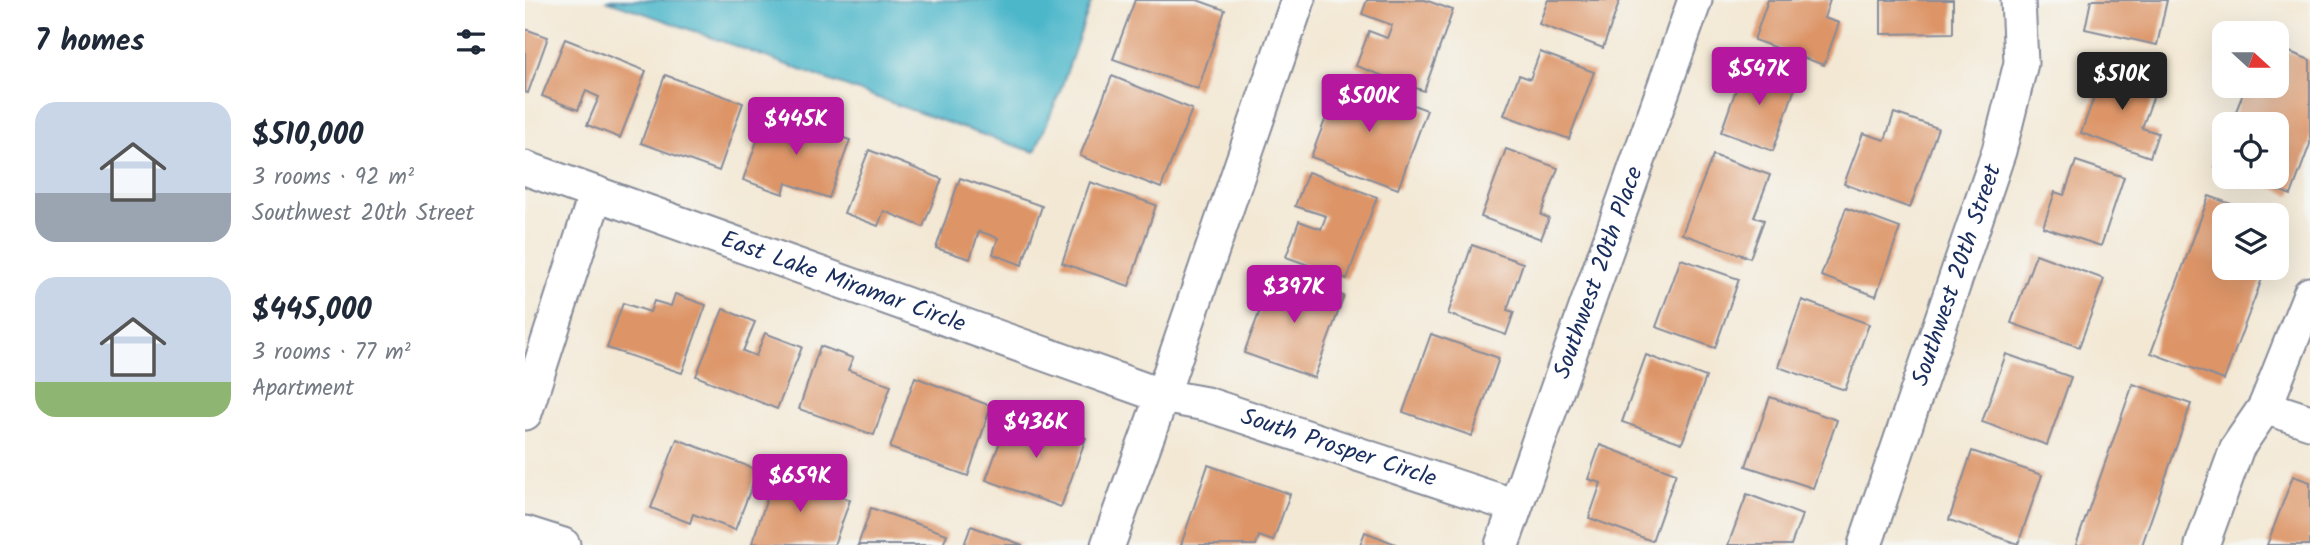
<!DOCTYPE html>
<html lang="en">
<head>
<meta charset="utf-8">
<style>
	:root { --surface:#fff; --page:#f2f2f3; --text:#1f2937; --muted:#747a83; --accent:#b5179e }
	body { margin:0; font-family:Kalam,sans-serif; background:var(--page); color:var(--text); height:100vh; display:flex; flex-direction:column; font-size:26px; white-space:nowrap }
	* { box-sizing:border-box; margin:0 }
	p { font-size:23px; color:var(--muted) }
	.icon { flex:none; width:38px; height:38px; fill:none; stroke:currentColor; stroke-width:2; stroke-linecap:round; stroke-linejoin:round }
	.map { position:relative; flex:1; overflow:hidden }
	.sheet { display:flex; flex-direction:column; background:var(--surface); width:525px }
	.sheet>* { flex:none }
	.needle { width:46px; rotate:111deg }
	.controls { position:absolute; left:1687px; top:21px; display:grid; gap:14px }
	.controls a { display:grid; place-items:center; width:77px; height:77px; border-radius:14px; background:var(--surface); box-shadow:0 7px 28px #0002; font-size:35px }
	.price { position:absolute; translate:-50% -60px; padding:0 16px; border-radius:7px; background:var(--accent); color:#fff; font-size:23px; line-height:46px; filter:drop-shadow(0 2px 4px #0008) }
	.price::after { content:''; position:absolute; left:50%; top:42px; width:21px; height:16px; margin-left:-10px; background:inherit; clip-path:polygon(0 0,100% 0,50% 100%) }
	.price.active { background:#222; color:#fff }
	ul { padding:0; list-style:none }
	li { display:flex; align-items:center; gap:21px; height:175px; padding:0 35px }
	li span { display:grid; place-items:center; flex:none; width:196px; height:140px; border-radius:21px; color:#555 }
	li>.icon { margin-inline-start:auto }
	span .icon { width:84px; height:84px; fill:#fffc; stroke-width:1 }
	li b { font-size:30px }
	h2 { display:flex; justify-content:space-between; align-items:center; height:84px; padding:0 35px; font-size:30px }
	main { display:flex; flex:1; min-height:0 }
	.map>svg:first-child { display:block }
</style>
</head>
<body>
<main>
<section class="sheet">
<h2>7 homes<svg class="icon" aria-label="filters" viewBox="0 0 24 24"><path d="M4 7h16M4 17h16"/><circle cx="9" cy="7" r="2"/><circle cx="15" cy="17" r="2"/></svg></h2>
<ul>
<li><span style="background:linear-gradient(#c9d6e8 65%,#9aa5b1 0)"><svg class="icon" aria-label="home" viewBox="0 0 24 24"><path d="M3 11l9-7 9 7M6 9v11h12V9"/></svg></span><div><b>$510,000</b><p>3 rooms · 92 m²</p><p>Southwest 20th Street</p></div></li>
<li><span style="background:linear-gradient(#c9d6e8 75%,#8fb573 0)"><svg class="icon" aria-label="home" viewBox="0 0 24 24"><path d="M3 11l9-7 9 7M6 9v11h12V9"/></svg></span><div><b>$445,000</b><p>3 rooms · 77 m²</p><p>Apartment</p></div></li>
</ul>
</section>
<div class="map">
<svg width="1785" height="545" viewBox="0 0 1785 545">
	<rect width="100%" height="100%" fill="#f6f6f2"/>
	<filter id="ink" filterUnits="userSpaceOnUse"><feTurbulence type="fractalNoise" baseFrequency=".0143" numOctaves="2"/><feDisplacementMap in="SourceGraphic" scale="14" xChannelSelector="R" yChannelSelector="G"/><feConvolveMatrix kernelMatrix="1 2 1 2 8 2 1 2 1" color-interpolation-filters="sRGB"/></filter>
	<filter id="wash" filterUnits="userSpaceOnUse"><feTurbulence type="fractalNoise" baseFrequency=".00686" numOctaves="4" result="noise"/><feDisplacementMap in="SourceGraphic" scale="28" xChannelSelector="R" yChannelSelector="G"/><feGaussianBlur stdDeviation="1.57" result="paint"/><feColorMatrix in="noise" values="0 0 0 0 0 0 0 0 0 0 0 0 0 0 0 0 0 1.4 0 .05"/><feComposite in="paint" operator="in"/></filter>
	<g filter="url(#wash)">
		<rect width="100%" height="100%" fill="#f3e8d4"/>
		<path fill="#4db7ca" stroke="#347394" stroke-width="2" d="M 81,0 L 567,0 L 534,94 L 510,152 C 365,106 225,49 81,0 Z"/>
		<g id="blocks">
			<g fill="#dd9567">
				<polygon points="610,0 672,0 700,10 673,89 588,59"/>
				<polygon points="842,0 900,0 928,10 899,91 831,66 844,31 862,38 867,25 837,14"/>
				<polygon points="1023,0 1095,0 1078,48 1014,24"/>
				<polygon points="1243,0 1305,0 1299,18 1314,23 1299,65 1229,40"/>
				<polygon points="1356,0 1428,0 1428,33 1356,34"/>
				<polygon points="1566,0 1642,0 1632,45 1560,29"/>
				<polygon points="0,29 23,37 3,93 0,92"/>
				<polygon points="40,39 121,71 95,138 62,125 74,97 61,91 53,110 17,96"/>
				<polygon points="1752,47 1785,60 1785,144 1766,195 1718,177 1752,177 1752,124 1706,124 1721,86 1752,86"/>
				<polygon points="1015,52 1069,72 1044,139 979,115 994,75 1005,79"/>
				<polygon points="1220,64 1272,82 1248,151 1196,132"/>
				<polygon points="1581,65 1633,84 1617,128 1633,133 1625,157 1556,133"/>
				<polygon points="140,75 218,103 194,171 116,143"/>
				<polygon points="587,76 667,109 636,188 555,156"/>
				<polygon points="816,78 902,110 873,189 786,157"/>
				<polygon points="243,111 325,140 304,198 261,183 258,194 218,180"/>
				<polygon points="1369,113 1413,128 1385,208 1319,184 1338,133 1360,140"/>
				<polygon points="1699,142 1699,170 1690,167"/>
				<polygon points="981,149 1033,168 1016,215 1024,218 1016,239 956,217"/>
				<polygon points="344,150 417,179 398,227 359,211 353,226 319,213"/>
				<polygon points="1188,155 1245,175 1229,217 1239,220 1225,258 1157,234"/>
				<polygon points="1551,161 1599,177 1576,246 1518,227 1530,192 1539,195"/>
				<polygon points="783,172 852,197 822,279 761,257 774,221 796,229 801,216 770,206"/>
				<polygon points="435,178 517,206 497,265 468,254 473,238 454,231 445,259 411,248"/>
				<polygon points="565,182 631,205 604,286 537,263"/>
				<polygon points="1684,196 1736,215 1699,215 1699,268 1741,268 1699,380 1626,353"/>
				<polygon points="1321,208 1375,228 1351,296 1296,276"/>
				<polygon points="1752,221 1758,223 1752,238"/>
				<polygon points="947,245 998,263 982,310 989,312 981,335 923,314"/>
				<polygon points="1511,254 1579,279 1554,347 1486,323"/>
				<polygon points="1156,259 1214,279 1190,348 1131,327"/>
				<polygon points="750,271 819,296 789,378 719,353"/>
				<polygon points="150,294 181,305 157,373 82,348 98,303 125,312 129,301 146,306"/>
				<polygon points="1277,300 1344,324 1320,390 1253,367"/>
				<polygon points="198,309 230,322 218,351 231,356 240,333 277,347 252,409 171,376"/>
				<polygon points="906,334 974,358 947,436 878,412"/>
				<polygon points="295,346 328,358 323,370 366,385 349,435 274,409"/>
				<polygon points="1481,354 1546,377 1522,445 1457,422"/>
				<polygon points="1121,355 1181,377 1157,443 1097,422"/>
				<polygon points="390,377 466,406 443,476 365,448"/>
				<polygon points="1608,384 1666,404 1617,545 1551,545"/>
				<polygon points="1245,397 1312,420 1288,488 1221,466"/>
				<polygon points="485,414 561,438 536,507 461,480"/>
				<polygon points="152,439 233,470 210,530 168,514 165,523 126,508"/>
				<polygon points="1075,445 1151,473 1127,541 1064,518 1076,483 1063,479"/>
				<polygon points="1447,451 1517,475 1493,544 1424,520"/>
				<polygon points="683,465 765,494 748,541 734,536 731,545 656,545"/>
				<polygon points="251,472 325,500 309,545 227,543"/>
				<polygon points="1768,476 1785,482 1785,545 1742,545"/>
				<polygon points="1222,494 1277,515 1266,545 1203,545"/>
				<polygon points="346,508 422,534 418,545 333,545"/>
				<polygon points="446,526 498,545 439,545"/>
				<polygon points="840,532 873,545 835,545"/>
			</g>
		</g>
	</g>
	<g filter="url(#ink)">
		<use href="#blocks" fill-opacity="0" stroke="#878c99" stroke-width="2"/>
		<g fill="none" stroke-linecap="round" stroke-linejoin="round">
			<defs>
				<g id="street">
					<path id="s1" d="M 0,168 L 637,396 L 681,404 L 990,506"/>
					<polyline points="1740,407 1785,422"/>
					<polyline points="0,413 71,193"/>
					<polyline points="0,533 38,545"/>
					<polyline points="583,545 637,396 773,0"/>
					<path id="s2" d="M 977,545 L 1170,0"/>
					<path id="s3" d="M 1340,545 L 1474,151 L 1496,63 L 1493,0"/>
					<polyline points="1677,545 1712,448 1740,407 1785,294"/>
				</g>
			</defs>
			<use href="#street" stroke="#878c99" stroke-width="37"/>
			<use href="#street" stroke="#fff" stroke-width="33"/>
		</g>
	</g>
	<g text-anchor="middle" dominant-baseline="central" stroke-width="5" stroke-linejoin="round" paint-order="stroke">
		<g font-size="24" fill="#1b2f5e" stroke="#f6f6f2">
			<text stroke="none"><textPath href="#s2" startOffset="289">Southwest 20th Place</textPath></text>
			<text stroke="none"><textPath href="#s3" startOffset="285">Southwest 20th Street</textPath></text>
			<text stroke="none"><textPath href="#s1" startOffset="338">East Lake Miramar Circle</textPath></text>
			<text stroke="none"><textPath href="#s1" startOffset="861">South Prosper Circle</textPath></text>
		</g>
	</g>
</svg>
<div class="controls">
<a><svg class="needle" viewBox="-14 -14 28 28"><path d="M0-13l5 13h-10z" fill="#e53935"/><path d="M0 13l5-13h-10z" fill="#747a83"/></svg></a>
<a><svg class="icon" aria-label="locate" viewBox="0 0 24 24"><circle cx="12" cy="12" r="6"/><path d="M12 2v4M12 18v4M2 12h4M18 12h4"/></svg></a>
<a><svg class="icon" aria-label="layers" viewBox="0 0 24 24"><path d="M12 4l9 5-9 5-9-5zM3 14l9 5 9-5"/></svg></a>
</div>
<b class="price" style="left:1234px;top:107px">$547K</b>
<b class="price active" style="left:1597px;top:112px">$510K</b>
<b class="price" style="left:844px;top:134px">$500K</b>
<b class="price" style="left:271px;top:157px">$445K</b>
<b class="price" style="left:769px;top:325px">$397K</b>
<b class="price" style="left:511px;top:460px">$436K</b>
<b class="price" style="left:275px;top:514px">$659K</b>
</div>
</main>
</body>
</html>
